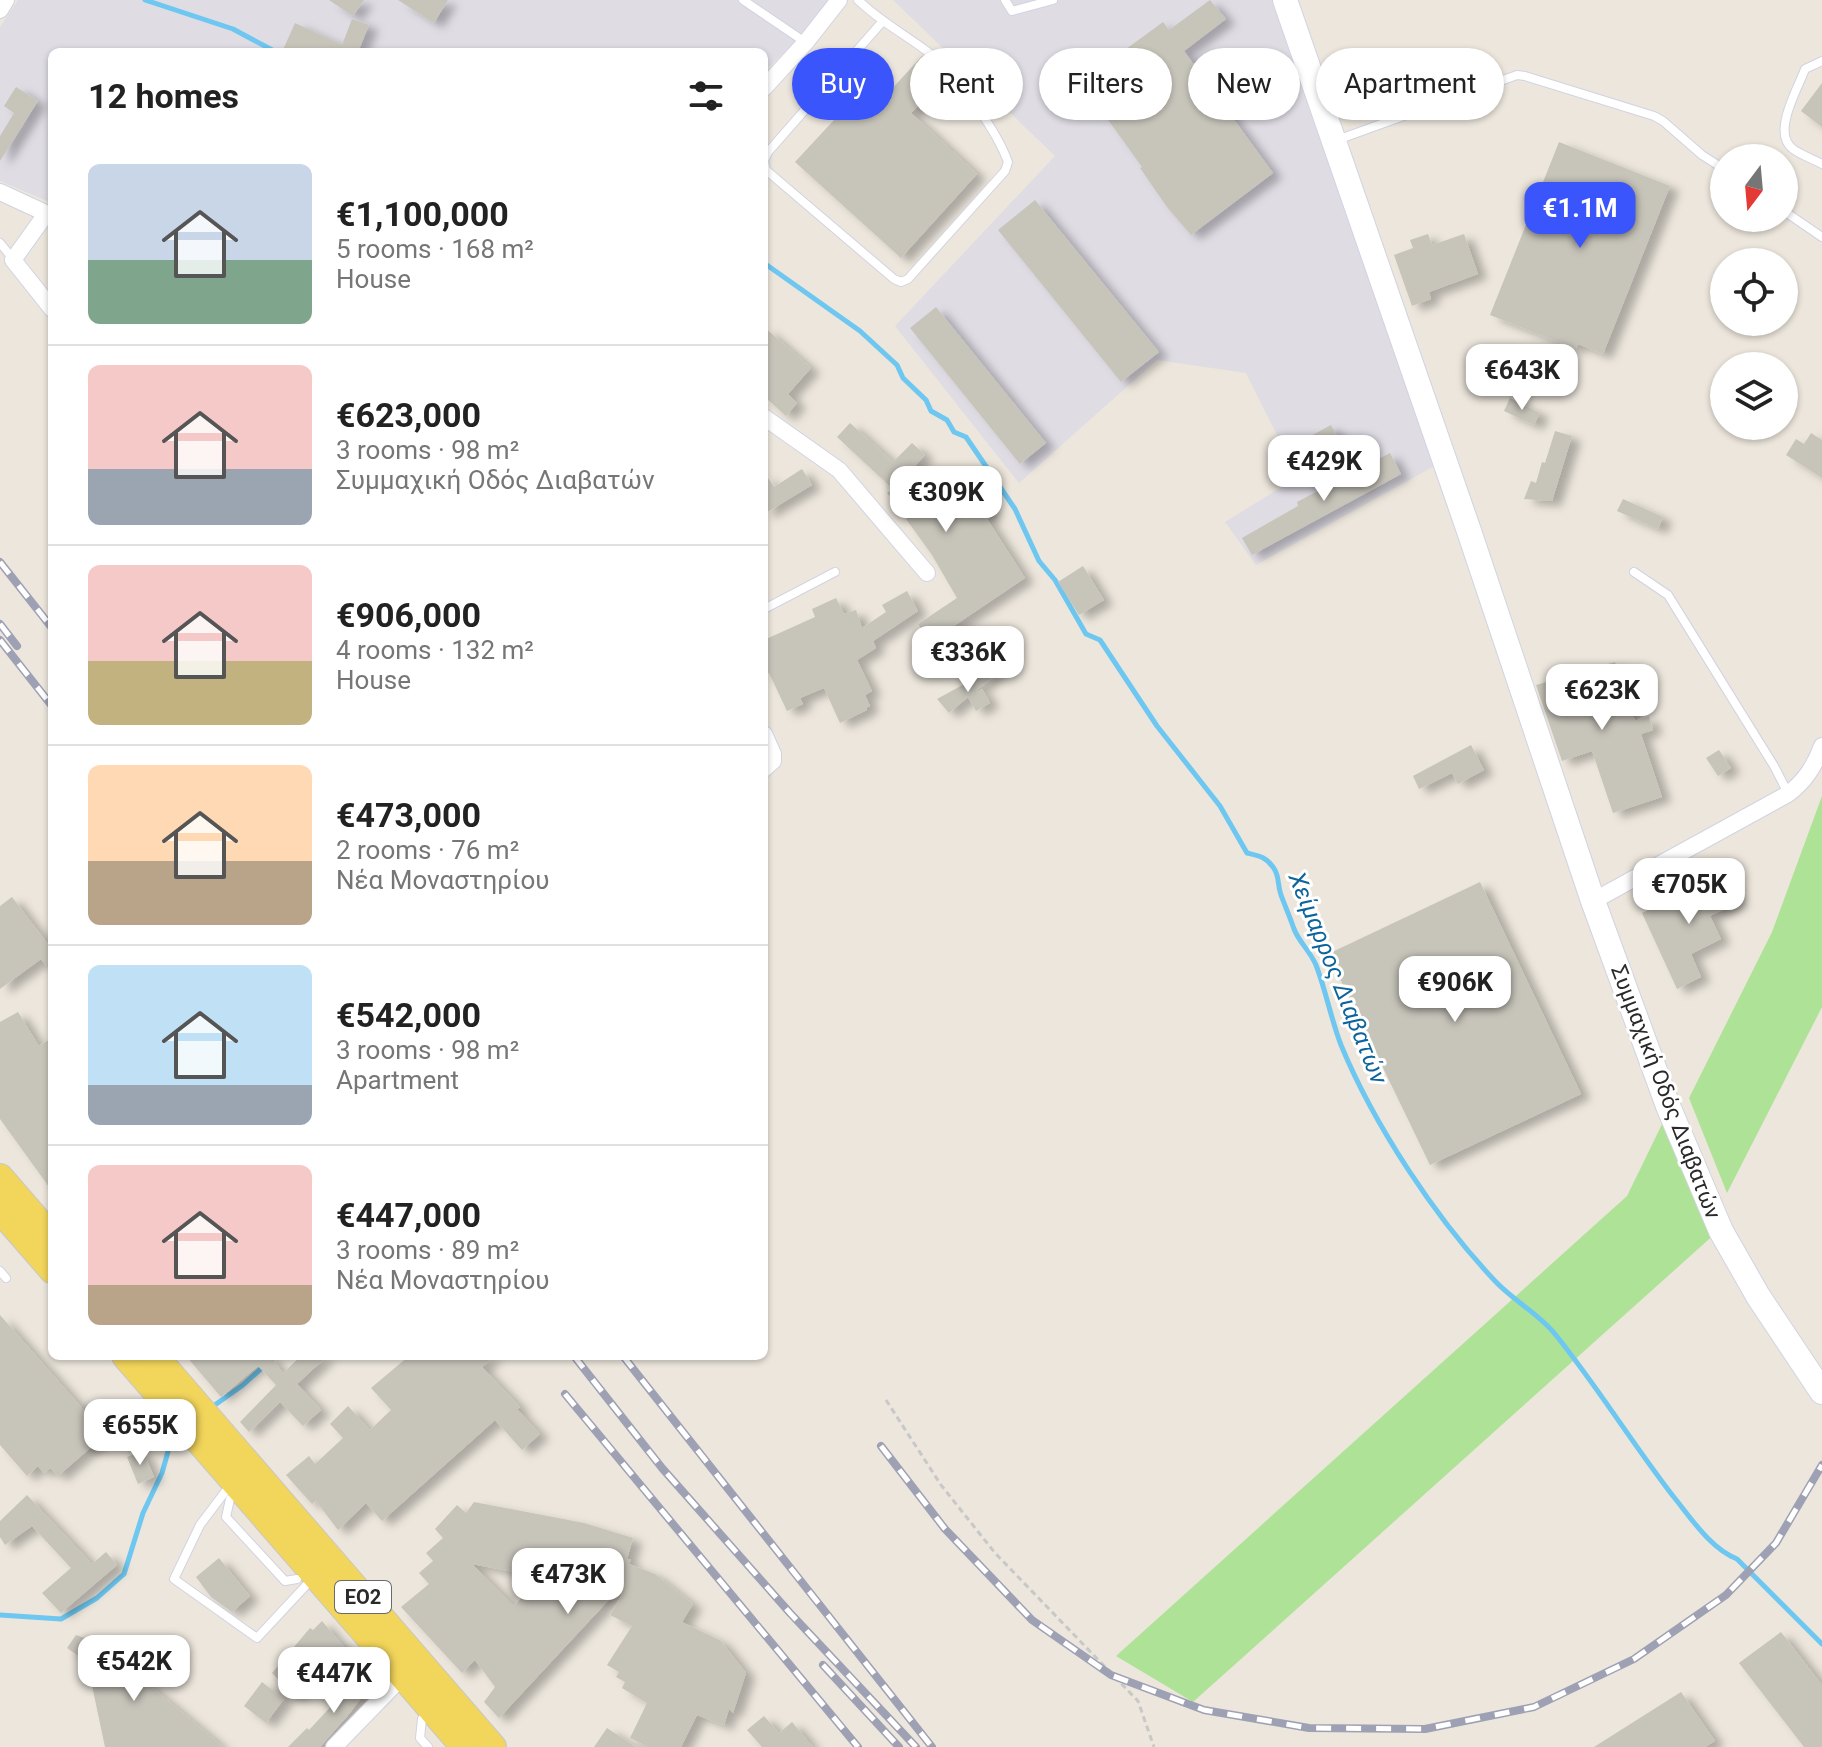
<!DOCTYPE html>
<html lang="en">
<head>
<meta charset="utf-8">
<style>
	:root { --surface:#fff; --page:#f2f2f2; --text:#222; --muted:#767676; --line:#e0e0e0; --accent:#3955fb }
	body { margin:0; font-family:Roboto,sans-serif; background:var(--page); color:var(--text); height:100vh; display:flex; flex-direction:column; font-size:30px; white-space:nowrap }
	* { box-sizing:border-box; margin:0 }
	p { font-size:26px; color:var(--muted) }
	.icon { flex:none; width:44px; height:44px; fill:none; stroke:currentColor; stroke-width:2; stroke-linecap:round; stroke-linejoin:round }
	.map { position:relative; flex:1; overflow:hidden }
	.side { position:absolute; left:48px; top:48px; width:720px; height:1312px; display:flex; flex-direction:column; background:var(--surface); border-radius:12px; box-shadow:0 2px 6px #0004 }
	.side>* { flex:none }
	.banner { position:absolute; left:792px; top:48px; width:760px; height:72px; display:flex; gap:16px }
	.needle { width:52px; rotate:196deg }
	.controls { position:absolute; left:1710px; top:144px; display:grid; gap:16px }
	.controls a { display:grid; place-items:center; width:88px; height:88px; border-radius:50%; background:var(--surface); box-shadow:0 2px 6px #0004; font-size:40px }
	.price { position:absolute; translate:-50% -68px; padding:0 18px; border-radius:16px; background:#fff; color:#222; font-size:26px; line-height:52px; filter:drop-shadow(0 2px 4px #0008) }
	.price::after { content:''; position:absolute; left:50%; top:48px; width:24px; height:18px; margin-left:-12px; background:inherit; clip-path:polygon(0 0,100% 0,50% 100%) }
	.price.active { background:var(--accent); color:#fff }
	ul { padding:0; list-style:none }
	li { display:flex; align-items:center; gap:24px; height:200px; padding:0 40px }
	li+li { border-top:2px solid var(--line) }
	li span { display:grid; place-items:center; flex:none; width:224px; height:160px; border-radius:12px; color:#555 }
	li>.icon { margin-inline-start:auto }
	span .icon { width:96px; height:96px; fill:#fffc; stroke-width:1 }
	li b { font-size:34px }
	h2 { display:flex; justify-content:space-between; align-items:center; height:96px; padding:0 40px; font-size:34px }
	.tag { padding:0 28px; border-radius:36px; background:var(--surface); box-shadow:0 2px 6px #0004; font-size:28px; line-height:72px }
	.tag.active { background:var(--accent); color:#fff }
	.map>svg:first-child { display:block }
</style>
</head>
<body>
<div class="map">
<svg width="1822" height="1747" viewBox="0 0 1822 1747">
	<defs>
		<filter id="shadow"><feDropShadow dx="9" dy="5" stdDeviation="4" flood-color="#0004"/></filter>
	</defs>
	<rect width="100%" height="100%" fill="#ece6dc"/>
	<g fill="#dfdce4">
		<polygon points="18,0 828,0 808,29 764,72 764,52 52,52 52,203 0,181 0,27"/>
		<polygon points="893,0 1273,0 1311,115 1438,464 1256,565 1225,522 1298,477 1246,373 1157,360 1019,483 895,326 1055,156"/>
	</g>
	<g fill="#aee397">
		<polygon points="1822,796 1822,1007 1727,1193 1689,1098 1772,932"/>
		<polygon points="1665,1118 1717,1232 1193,1702 1116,1656 1627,1196"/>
	</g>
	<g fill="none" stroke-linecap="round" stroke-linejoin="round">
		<g stroke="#6dc7f0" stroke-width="5">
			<polyline points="145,0 233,29 276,52"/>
			<path d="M 764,263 L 860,331 L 897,365 L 903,378 L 926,400 L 931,411 L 947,420 L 954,432 L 966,437 L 1015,509 L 1039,561 L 1055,580 L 1086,634 L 1100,640 L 1157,726 L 1220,806 L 1247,853 C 1259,856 1266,857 1273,867 C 1280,876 1277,884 1281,895 C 1285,906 1290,917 1294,929 C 1299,942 1310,951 1316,965 C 1326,991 1331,1019 1341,1045 C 1374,1125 1436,1219 1496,1282 C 1514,1301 1539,1314 1555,1334 C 1597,1386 1632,1443 1673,1496 C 1691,1518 1710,1548 1737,1559 L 1822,1644"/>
			<polyline points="212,1407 243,1385 275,1356"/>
			<polyline points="0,1615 61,1619 97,1598 124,1574 143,1513 162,1473 169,1448 180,1434"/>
		</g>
	</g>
	<g fill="#c7c4ba" fill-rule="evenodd" filter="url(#shadow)">
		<polygon points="329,0 364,0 353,16"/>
		<polygon points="398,0 448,0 434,23"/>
		<polygon points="1210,0 1226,19 1184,51 1273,173 1191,235 1167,207 1140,168 1142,167 1081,82 1163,22 1169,30"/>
		<polygon points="352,19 369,25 358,52 282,52 295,23 342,45"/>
		<polygon points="922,56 945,78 911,113 977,174 901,258 795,162 873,78 889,92"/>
		<polygon points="1822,83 1822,127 1801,111"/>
		<polygon points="16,87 38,101 0,161 0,136 14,113 4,106"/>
		<polygon points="1559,142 1670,186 1603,354 1578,344 1576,349 1490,315"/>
		<polygon points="1035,200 1159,352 1121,382 998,230"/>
		<polygon points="1428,234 1432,245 1464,234 1478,274 1429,292 1431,299 1412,306 1394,255 1413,248 1410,240"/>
		<polygon points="936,307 1046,443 1020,464 910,328"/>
		<polygon points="764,327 811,368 788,394 797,403 786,416 764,396"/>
		<polygon points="1510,398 1540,413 1534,425 1504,411"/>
		<polygon points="850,423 893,462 912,443 925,455 907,474 935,500 969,478 993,515 987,519 1025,578 930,642 918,624 957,598 932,555 906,519 908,517 887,493 893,489 837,437"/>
		<polygon points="1331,425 1344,448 1300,473 1287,449"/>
		<polygon points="1555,431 1572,436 1552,501 1524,499 1531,481 1536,483 1542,462 1545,463"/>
		<polygon points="1811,433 1822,440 1822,478 1786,455 1796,439 1804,444"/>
		<polygon points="1390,453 1401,474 1252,555 1242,538 1298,506 1297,502"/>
		<polygon points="802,469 812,485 764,514 764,472 774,487"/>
		<polygon points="1623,499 1663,517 1658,529 1617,511"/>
		<polygon points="1083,566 1104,600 1079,615 1058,582"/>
		<polygon points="907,591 918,611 873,641 876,648 857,660 872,691 865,695 870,706 866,708 867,710 840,723 824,688 800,698 803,704 787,711 769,673 764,676 764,640 815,617 812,609 836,598 844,614 856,610 862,628 886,612 882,605"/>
		<polygon points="1615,662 1635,721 1649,716 1653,730 1641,734 1662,797 1613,813 1592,751 1562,761 1536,685"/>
		<polygon points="992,669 995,675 970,695 982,689 990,703 976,711 968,697 949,713 937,699"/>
		<polygon points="1471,745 1484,770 1458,784 1452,773 1419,789 1413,776"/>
		<polygon points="1719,750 1731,768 1718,776 1706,758"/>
		<polygon points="1724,872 1739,902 1710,916 1721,939 1691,954 1701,977 1677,989 1642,913"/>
		<polygon points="1480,882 1581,1094 1430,1165 1328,954"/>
		<polygon points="12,897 52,949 52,974 41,959 0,989 0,906"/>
		<polygon points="18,1012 39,1046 52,1038 52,1191 0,1119 0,1022"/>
		<polygon points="0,1315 98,1426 104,1436 58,1476 50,1468 44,1473 38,1466 27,1476 0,1445"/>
		<polygon points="186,1356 270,1356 283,1373 301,1356 327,1356 297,1384 321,1410 303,1426 280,1402 249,1432 240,1422 276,1385 258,1366 221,1397"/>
		<polygon points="409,1356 494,1356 482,1367 520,1407 517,1409 540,1434 522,1450 495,1420 382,1521 366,1503 338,1530 316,1501 312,1504 286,1475 309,1456 315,1464 343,1438 330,1424 348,1406 370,1430 391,1410 371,1388"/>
		<polygon points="143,1451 154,1477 138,1484 127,1457"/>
		<polygon points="27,1495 92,1564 106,1552 117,1565 61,1613 42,1593 71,1568 32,1526 5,1545 0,1537 0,1521"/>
		<path d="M 474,1502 L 584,1523 L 633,1538 L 627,1559 L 631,1559 L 629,1564 L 655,1574 L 693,1604 L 682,1622 L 721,1641 L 746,1673 L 733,1713 L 729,1709 L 724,1725 L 697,1715 L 681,1747 L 648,1747 L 630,1738 L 647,1703 L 622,1688 L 625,1682 L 616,1677 L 619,1672 L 607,1665 L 632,1626 L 610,1615 L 622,1595 L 617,1591 L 499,1718 L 484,1702 L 495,1687 L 475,1660 L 462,1673 L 401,1607 L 429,1584 L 419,1573 L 433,1561 L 426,1553 L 443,1538 L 435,1529 L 457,1505 L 466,1513 ZM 472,1564 L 540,1577 L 514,1606 Z"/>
		<polygon points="219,1558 250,1596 232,1612 211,1597 196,1577"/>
		<polygon points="322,1621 346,1649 323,1670 320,1667 294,1696 272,1673 310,1628 313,1630"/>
		<polygon points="1781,1632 1822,1685 1822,1747 1804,1747 1739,1663"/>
		<polygon points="76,1635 108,1646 102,1637 126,1645 124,1659 134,1672 223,1747 105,1747 87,1662 67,1648"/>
		<polygon points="363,1672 374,1681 349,1714 320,1747 288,1747 307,1728 309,1730"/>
		<polygon points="262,1682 284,1699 266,1723 244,1706"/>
		<polygon points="1681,1692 1715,1741 1705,1747 1594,1747"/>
		<polygon points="764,1716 779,1733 792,1722 813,1747 762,1747 747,1730"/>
		<polygon points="607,1728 636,1747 594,1747"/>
	</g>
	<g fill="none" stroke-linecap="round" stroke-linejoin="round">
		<defs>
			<g id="lane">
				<polyline points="743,0 805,42"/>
				<path d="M 858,0 C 882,23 903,33 928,52 C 956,74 996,129 1008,162 L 1005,171 L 908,279 L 901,282 L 894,279 L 766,170 L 764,161 L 768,152 L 882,22"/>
				<polyline points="1005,0 1012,11 1053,0"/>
				<path d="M 1822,61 L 1805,69 C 1798,89 1771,133 1793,149 C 1801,155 1813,159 1822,164"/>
				<polyline points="1337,140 1517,75 1525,76 1654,116 1663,121 1702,155 1724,169"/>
				<polyline points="1784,211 1822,237"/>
				<polyline points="0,243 13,259"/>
				<polyline points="1634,572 1668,595 1774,766 1788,793"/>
				<polyline points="764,609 835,572"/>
				<polyline points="0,1271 6,1278"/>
				<polyline points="231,1484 200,1525 174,1579 257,1638 312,1579"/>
				<polyline points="230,1499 226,1517 285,1581 297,1579"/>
				<polyline points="422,1719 420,1738 428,1747"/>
			</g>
			<g id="street">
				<polyline points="0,10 6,0"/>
				<polyline points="764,88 806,42 839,0"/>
				<polyline points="0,192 52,216"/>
				<polyline points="46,214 13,260 52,309"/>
				<polyline points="764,417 839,470 927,573"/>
				<polyline points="764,734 773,754 773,761 764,769"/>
				<path d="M 1593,901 L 1788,794 C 1805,781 1814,767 1822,746"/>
				<polyline points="334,1747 403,1676"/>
			</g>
			<polyline id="secondary" points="1285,0 1469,531 1593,901 1668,1106 1721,1231 1758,1296 1822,1392"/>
			<g id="primary">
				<polyline points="0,1177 52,1237"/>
				<polyline points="0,1210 52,1270"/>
				<polyline points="125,1356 464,1747"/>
				<polyline points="155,1356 493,1747"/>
			</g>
		</defs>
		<use href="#lane" stroke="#d1d3e3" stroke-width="10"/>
		<use href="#street" stroke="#d1d3e3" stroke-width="18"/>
		<use href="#secondary" stroke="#d1d3e3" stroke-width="26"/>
		<use href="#primary" stroke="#c8c8c8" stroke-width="28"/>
		<polyline stroke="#c8c8c8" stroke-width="3" stroke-dasharray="6 4" stroke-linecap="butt" points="886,1400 941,1485 995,1553 1138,1701 1154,1747"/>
		<use href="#lane" stroke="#fff" stroke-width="8"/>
		<use href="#street" stroke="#fff" stroke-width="16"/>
		<use href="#secondary" stroke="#fff" stroke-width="24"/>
		<use href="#primary" stroke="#f2d55b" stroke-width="26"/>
		<defs>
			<g id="rail">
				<polyline points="0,562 52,628"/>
				<polyline points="0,624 17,646"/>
				<polyline points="0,640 52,706"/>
				<polyline points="574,1356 662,1468 790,1613 916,1747"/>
				<polyline points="623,1356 932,1747"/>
				<polyline points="565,1394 858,1747"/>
				<polyline points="881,1446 945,1529 1032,1620 1111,1675 1204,1710 1309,1728 1425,1729 1534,1707 1634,1659 1726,1595 1776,1543 1822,1465"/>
				<polyline points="823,1665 899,1747"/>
			</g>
		</defs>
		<use href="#rail" stroke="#9ea0b4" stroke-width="8"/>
		<use href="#rail" stroke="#fff" stroke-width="5" stroke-dasharray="15" stroke-linecap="butt"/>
	</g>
	<g text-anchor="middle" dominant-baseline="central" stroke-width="6" stroke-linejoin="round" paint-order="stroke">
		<rect fill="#fff" stroke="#6a6a6a" stroke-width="2" x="335" y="1581" width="56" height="32" rx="6"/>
		<g font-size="20" font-weight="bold" fill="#2a2a2a">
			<text x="363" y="1597">ΕΟ2</text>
		</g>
		<g font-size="22" fill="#2a2a2a" stroke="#fff">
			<text transform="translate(1666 1092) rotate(69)">Συμμαχική Οδός Διαβατών</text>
		</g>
		<g font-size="24" font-style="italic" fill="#0c649c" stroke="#fff">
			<text transform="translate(1338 978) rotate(68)">Χείμαρρος Διαβατών</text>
		</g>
	</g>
</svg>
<div class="controls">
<a><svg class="needle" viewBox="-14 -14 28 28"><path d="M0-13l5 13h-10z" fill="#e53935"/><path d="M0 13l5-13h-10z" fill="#767676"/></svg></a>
<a><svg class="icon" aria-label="locate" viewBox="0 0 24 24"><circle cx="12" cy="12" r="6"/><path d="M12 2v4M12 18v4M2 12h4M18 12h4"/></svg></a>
<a><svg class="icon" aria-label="layers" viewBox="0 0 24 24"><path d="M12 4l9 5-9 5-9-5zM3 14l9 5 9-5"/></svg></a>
</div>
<b class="price active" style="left:1580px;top:250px">€1.1M</b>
<b class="price" style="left:1522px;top:412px">€643K</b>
<b class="price" style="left:1324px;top:503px">€429K</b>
<b class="price" style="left:946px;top:534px">€309K</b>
<b class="price" style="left:968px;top:694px">€336K</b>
<b class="price" style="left:1602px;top:732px">€623K</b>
<b class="price" style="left:1689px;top:926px">€705K</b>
<b class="price" style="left:1455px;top:1024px">€906K</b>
<b class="price" style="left:140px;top:1467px">€655K</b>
<b class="price" style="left:568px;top:1616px">€473K</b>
<b class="price" style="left:134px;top:1703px">€542K</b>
<b class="price" style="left:334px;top:1715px">€447K</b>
<div class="banner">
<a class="tag active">Buy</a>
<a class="tag">Rent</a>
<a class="tag">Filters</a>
<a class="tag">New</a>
<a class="tag">Apartment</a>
</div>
<section class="side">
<h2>12 homes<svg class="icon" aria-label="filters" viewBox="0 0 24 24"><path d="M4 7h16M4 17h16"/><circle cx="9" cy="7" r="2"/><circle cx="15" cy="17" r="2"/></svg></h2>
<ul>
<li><span style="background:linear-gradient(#c9d6e8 60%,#7fa58c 0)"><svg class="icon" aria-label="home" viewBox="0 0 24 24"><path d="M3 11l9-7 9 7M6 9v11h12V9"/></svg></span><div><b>€1,100,000</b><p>5 rooms · 168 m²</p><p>House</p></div></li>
<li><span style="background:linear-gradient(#f6c9c9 65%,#9aa5b1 0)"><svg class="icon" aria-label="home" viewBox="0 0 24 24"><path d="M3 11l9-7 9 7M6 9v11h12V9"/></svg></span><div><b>€623,000</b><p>3 rooms · 98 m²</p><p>Συμμαχική Οδός Διαβατών</p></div></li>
<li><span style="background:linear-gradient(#f6c9c9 60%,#c2b280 0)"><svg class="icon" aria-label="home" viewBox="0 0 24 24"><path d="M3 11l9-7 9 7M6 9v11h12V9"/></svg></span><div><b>€906,000</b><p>4 rooms · 132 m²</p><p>House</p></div></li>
<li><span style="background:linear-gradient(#ffd9b3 60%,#b9a48a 0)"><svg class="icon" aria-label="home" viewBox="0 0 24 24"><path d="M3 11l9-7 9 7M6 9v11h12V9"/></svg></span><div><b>€473,000</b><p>2 rooms · 76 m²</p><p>Νέα Μοναστηρίου</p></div></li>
<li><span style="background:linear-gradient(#bfe0f5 75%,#9aa5b1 0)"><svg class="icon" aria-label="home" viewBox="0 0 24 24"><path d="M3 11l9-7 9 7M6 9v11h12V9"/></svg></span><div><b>€542,000</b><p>3 rooms · 98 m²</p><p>Apartment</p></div></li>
<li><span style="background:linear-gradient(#f6c9c9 75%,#b9a48a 0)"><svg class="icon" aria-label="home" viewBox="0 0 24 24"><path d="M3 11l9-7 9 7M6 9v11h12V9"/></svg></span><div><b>€447,000</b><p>3 rooms · 89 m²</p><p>Νέα Μοναστηρίου</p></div></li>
</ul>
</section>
</div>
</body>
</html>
